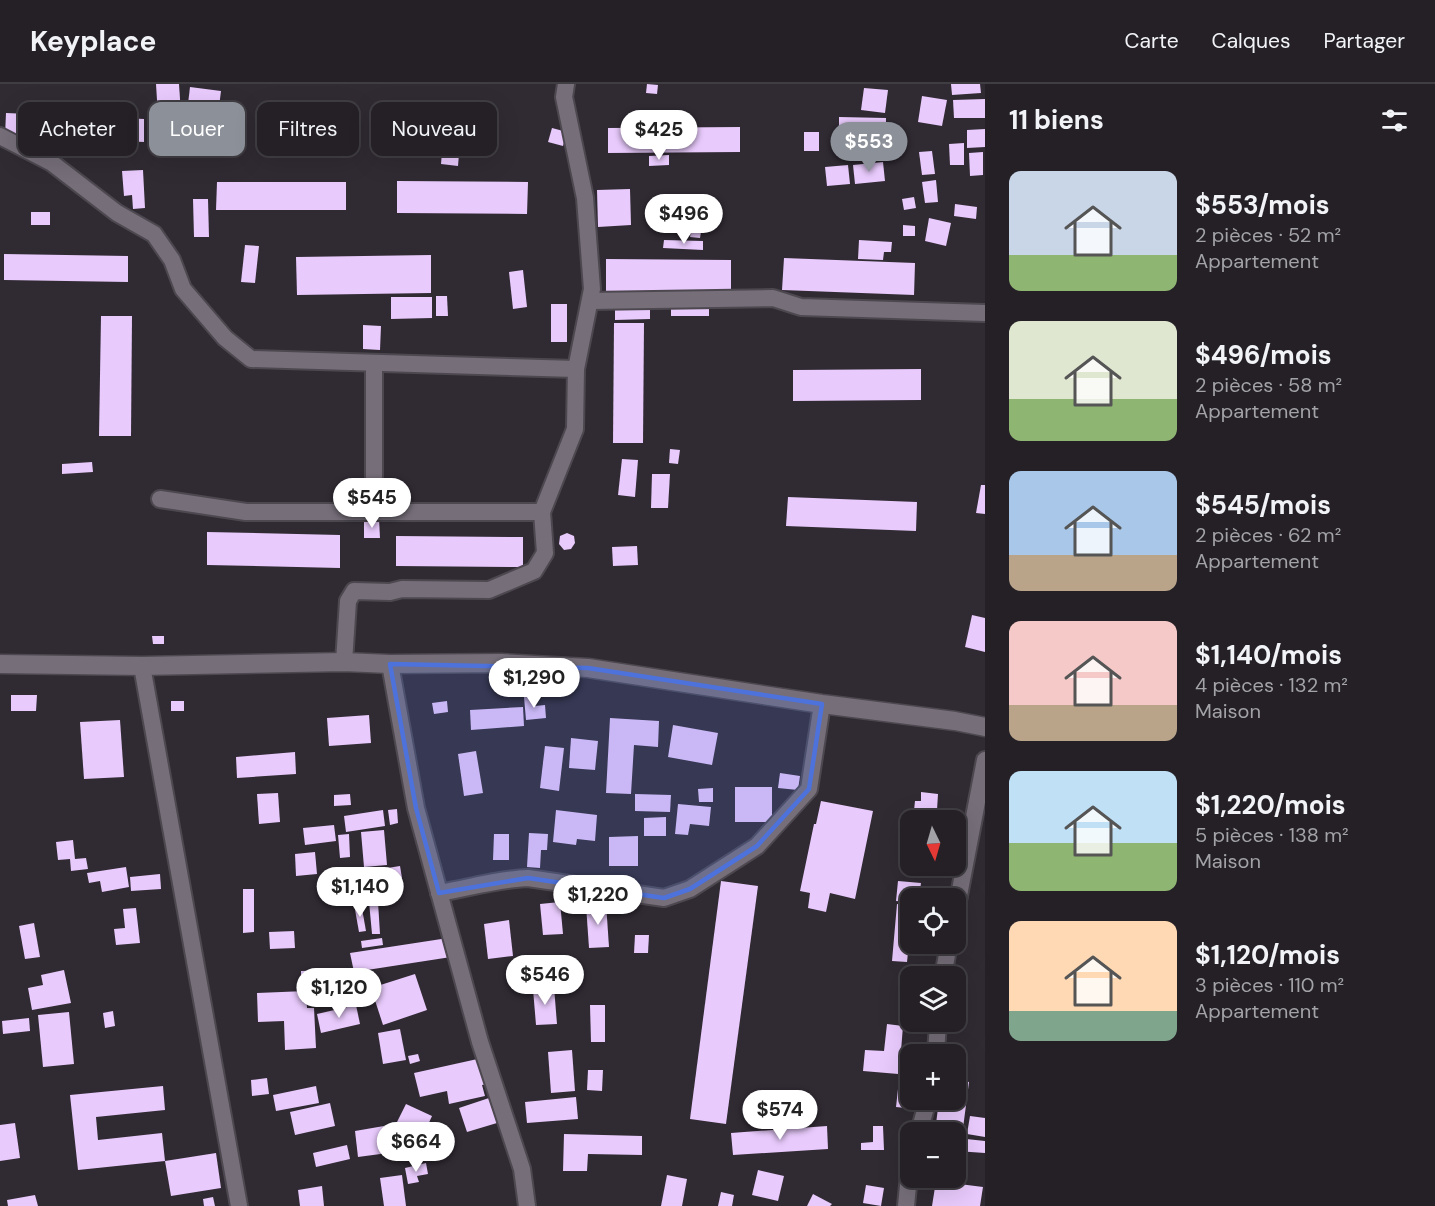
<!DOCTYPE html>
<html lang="fr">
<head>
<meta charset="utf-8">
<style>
	:root { --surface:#242026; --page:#2c282e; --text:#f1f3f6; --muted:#a3a3a7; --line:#413e43; --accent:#8c9099 }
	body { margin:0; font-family:"DM Sans",sans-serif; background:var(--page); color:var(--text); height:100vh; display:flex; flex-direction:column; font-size:22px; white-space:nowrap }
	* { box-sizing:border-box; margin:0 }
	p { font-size:20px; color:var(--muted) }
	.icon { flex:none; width:33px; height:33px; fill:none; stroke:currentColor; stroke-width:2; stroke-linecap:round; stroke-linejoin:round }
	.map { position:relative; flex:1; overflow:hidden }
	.drawer { display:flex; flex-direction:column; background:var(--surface); width:450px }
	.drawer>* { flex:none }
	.top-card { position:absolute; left:18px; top:18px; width:570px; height:54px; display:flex; gap:12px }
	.needle { width:39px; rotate:175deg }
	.tools { position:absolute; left:900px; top:726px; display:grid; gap:12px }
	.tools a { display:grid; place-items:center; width:66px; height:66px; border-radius:12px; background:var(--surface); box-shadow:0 6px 24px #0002,0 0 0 2px var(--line); font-size:30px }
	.price { position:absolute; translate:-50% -51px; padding:0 14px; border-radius:21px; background:#fff; color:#222; font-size:20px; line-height:39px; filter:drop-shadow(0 2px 3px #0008) }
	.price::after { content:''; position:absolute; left:50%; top:36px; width:18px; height:14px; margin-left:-9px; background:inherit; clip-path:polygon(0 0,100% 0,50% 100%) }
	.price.on { background:var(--accent); color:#fff }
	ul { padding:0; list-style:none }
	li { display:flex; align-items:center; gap:18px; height:150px; padding:0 24px }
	li span { display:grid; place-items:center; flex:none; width:168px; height:120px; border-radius:12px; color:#555 }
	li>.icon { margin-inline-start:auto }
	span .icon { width:72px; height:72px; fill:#fffc; stroke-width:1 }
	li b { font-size:26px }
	h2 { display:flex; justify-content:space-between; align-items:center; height:72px; padding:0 24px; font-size:26px }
	.chip { padding:0 21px; border-radius:12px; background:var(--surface); box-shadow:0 6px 24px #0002,0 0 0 2px var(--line); font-size:21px; line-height:54px }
	.chip.on { background:var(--accent); color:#fff }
	header { display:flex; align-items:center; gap:36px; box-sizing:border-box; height:84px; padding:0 30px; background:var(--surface); border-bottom:2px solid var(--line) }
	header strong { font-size:28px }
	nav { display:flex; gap:33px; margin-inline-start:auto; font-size:21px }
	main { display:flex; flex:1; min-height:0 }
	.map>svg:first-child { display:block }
</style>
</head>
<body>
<header>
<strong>Keyplace</strong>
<nav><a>Carte</a><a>Calques</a><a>Partager</a></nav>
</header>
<main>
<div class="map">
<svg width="985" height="1122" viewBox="0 0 985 1122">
	<rect width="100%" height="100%" fill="#302a33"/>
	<g fill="#e8cafc">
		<polygon points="156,0 179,0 181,30 158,31"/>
		<polygon points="647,0 658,1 657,10 646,9"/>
		<polygon points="951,0 980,0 981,9 952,11"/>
		<polygon points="190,3 221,7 219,23 188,20"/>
		<polygon points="864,4 888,6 885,29 861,26"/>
		<polygon points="922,12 947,16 942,42 918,38"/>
		<polygon points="985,15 985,34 954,34 953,16"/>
		<polygon points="6,29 144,35 144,58 5,52"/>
		<polygon points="839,33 886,34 886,48 905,48 905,62 839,61"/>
		<polygon points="740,43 740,68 608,69 608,44"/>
		<polygon points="552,44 567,48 563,62 548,58"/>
		<polygon points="985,45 985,63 967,64 967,46"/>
		<rect x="804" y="48" width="15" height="19"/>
		<polygon points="964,59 964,81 950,81 949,60"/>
		<polygon points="932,67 935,90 922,91 919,68"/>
		<polygon points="442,68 459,70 458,82 441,80"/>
		<polygon points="983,68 983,91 970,92 969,69"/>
		<polygon points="669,71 669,81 649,82 649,72"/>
		<polygon points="883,78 885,97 855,100 853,81"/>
		<polygon points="848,81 850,100 827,102 825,83"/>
		<polygon points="143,86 145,124 133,125 132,111 124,112 122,87"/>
		<polygon points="936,96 938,118 925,119 922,98"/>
		<polygon points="397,97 528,98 527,130 397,129"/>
		<polygon points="217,98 346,98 346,126 216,126"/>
		<polygon points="630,105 631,141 598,143 597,106"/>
		<polygon points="914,113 916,124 904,126 902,115"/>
		<polygon points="193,115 208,115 209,153 194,153"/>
		<polygon points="955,120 977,123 976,135 954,132"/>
		<rect x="31" y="128" width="19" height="13"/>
		<polygon points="929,134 951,139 946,162 925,157"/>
		<polygon points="692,141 702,142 700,154 690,153"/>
		<polygon points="903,141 915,142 915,152 903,152"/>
		<polygon points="664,156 703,157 703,166 663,164"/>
		<polygon points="859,156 892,158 891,168 884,168 883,176 858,175"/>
		<polygon points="245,161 259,162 255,199 241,198"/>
		<polygon points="4,170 128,172 128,198 4,196"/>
		<polygon points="431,171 431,209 297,211 296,173"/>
		<polygon points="784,174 915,179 914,211 782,206"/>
		<polygon points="606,175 731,176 731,209 606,208"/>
		<polygon points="523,186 527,223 513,225 509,188"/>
		<polygon points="436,212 447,212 448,232 436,232"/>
		<polygon points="391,213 432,213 432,234 391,235"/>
		<rect x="551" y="220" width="16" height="38"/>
		<polygon points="650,220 650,235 615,236 615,221"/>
		<rect x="671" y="222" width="38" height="10"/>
		<polygon points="101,232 132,232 131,352 99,352"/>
		<polygon points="614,239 644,239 643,359 613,359"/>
		<polygon points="363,241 381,242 380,266 363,265"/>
		<polygon points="921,285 921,316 793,317 793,286"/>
		<polygon points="670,365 680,366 678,380 669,379"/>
		<polygon points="622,375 638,376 635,413 618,411"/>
		<polygon points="92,378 93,388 62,390 62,380"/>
		<polygon points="652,390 670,390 668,424 651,424"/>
		<polygon points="981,401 985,401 985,430 976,429"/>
		<polygon points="788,413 917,418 916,447 786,442"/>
		<polygon points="379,435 380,454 364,454 364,436"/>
		<polygon points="207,448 340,451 340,484 207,481"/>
		<polygon points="567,449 574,452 575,459 571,465 564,466 559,460 560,452"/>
		<polygon points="396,452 523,453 523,483 396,482"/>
		<polygon points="637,462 638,481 613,482 612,463"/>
		<polygon points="972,531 985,534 985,568 965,563"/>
		<polygon points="152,552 164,552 164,560 153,560"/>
		<polygon points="11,611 37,611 36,627 11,627"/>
		<polygon points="534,612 535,622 545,621 546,634 526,636 524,613"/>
		<rect x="171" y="617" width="13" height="10"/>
		<polygon points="447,617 448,628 434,630 432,619"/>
		<polygon points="523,623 524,642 471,646 470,626"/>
		<polygon points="369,631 371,659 329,662 327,634"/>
		<polygon points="610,634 659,637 658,663 634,661 631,710 606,709"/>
		<polygon points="120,636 124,693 84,695 80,638"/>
		<polygon points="673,641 718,649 712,681 668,673"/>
		<polygon points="571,654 598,657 595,686 569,684"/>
		<polygon points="545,662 564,664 559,707 540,704"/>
		<polygon points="476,667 483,709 464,712 458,670"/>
		<polygon points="295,668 296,690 237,694 236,673"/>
		<polygon points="780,689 800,692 798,706 778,704"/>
		<rect x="735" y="703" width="37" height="35"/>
		<polygon points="713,704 713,718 699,718 698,705"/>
		<polygon points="921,708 938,710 937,726 951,727 950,736 913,736 915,717 921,717"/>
		<polygon points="278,709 280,738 259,740 257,710"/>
		<polygon points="350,710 351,721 334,722 334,711"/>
		<polygon points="635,710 671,711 670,728 635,727"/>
		<polygon points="821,717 873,727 855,815 830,809 826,828 808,824 810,809 800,807 814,740 816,740"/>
		<polygon points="678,720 711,723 709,742 690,740 688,751 675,750"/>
		<polygon points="397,725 398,739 390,741 388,726"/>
		<polygon points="383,726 385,742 346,748 344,732"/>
		<polygon points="556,726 597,731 595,757 577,755 576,761 553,758"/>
		<polygon points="666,733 666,752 644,752 644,734"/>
		<polygon points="334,741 336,757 305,761 303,744"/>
		<polygon points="384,746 387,781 364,783 361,748"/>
		<polygon points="529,749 548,750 547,766 541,766 540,784 527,783"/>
		<polygon points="349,750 350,773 340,774 338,751"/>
		<polygon points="494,750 509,750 509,776 493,776"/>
		<polygon points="638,752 638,782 609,782 609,753"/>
		<polygon points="73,756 75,775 86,774 88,785 71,787 70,775 58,776 56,758"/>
		<polygon points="315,768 317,790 296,792 295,770"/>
		<polygon points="400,782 402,794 376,797 375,786"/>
		<polygon points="126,783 129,803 102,808 100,797 89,799 87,789"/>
		<polygon points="160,790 161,805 131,807 130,793"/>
		<polygon points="721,797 758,802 726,1040 690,1035"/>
		<polygon points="898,797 921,799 919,814 910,814 910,818 896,817"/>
		<polygon points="243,805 254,805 254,848 243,849"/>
		<polygon points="369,818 378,818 380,850 372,850"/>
		<polygon points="560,818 563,850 543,851 540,820"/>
		<polygon points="361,819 366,847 359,848 354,820"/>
		<polygon points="606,819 609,863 589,864 586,821"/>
		<polygon points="897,820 910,822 910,859 909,859 907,878 892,877"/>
		<polygon points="136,824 140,859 116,861 114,845 125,844 123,825"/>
		<polygon points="509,836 513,872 488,875 484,840"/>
		<polygon points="34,839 40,873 25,875 19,842"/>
		<polygon points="294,847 295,864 270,865 269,848"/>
		<polygon points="635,851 649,851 648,869 634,869"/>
		<polygon points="382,854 383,861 362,864 361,857"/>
		<polygon points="448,854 451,873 354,888 350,869"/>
		<polygon points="64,886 71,919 32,926 28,904 43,901 41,891"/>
		<polygon points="340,886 341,902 301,903 301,887"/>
		<polygon points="415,890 427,926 383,941 371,904"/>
		<polygon points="903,898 910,899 910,923 899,921"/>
		<polygon points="554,903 557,940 536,941 533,905"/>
		<polygon points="306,907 307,924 314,924 316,964 285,966 284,937 258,938 257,909"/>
		<polygon points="356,921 360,940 321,949 317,930"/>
		<polygon points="590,921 605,921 605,958 591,958"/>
		<polygon points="113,927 115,942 105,944 103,929"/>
		<polygon points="69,928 74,980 43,983 38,931"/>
		<polygon points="29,934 30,947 3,950 2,937"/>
		<polygon points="887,940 903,942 901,967 916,969 916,970 910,970 910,991 863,987 865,966 884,967"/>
		<polygon points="400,945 406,976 383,980 378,949"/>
		<polygon points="572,966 575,1007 551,1009 548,968"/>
		<polygon points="418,970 420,977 410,980 408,972"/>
		<polygon points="482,974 488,1000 482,1001 485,1012 449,1020 447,1007 420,1013 414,989"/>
		<polygon points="588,986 603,986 602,1007 587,1006"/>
		<polygon points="267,994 269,1010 252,1012 251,996"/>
		<polygon points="899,996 910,997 910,1016 917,1016 916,1025 896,1023"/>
		<polygon points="956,996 969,998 962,1052 956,1052 956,1048 935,1048 939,1016 956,1016"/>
		<polygon points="163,1002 165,1026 96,1033 98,1056 162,1049 165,1077 78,1086 70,1011"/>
		<polygon points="316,1002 319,1019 276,1027 273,1011"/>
		<polygon points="576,1013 578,1035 527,1039 525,1018"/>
		<polygon points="489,1014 497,1039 467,1048 459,1024"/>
		<polygon points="330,1019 335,1042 295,1051 290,1028"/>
		<polygon points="406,1020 432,1032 423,1052 396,1040"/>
		<polygon points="970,1032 985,1034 985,1053 967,1050"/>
		<polygon points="15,1039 20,1074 0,1077 0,1041"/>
		<polygon points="384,1042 388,1069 358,1073 355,1047"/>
		<polygon points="827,1042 828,1065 733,1071 731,1049"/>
		<polygon points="873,1042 883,1042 884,1066 861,1066 861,1059 873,1058"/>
		<polygon points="564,1050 642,1052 642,1071 588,1070 587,1087 563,1087"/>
		<polygon points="957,1054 985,1057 985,1069 956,1067"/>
		<polygon points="347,1061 350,1075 316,1083 313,1069"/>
		<polygon points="216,1069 221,1104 171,1112 165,1077"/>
		<polygon points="426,1079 428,1090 417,1092 419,1098 408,1100 405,1084"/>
		<polygon points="758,1086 784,1092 778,1117 752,1111"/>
		<polygon points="402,1091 406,1122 384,1122 380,1094"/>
		<polygon points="667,1091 687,1095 682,1122 661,1122"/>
		<polygon points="936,1097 983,1103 980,1122 932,1122"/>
		<polygon points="866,1101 884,1104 881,1122 863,1119"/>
		<polygon points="322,1102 324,1122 300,1122 298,1106"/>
		<polygon points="721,1108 734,1111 732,1122 718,1122"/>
		<polygon points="813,1110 832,1120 830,1122 807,1122"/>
		<polygon points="35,1111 38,1122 8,1122 7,1116"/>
		<polygon points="213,1113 215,1122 204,1122 203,1115"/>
	</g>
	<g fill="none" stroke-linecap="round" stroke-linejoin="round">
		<defs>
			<g id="street">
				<polyline points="0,52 52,79 117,129 154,150 172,176 183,205 225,254 251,275 576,285"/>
				<polyline points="590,217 773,214 801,223 985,229"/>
				<polyline points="160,415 246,428 542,428"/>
				<polyline points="374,428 374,279"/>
				<polyline points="344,578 348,517 354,507 390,508 402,505 489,506 534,487 545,469 542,428 575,345 576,285 592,205 585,114 564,13 566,0"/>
				<polyline points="390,580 416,724 480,958 522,1085 527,1122"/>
				<polyline points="142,582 239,1122"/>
				<path d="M 439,809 C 469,804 498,795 528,794 L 664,814 L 690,805 L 757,762 L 809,705 L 822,620"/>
				<polyline points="956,827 985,676"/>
				<polyline points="943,892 949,860"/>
				<polyline points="936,970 938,938"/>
				<polyline points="919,1048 928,1016"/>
				<polyline points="906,1122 910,1081"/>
			</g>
			<polyline id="secondary" points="0,580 142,582 344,578 390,580 501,579 588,584 822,620 955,637 985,643"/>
		</defs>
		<use href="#street" stroke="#4d4850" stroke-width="20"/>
		<use href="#secondary" stroke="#4d4850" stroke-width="21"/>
		<use href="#street" stroke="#766f7a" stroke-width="16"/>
		<use href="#secondary" stroke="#766f7a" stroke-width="18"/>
	</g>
	<path fill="#4e72db" fill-opacity="0.2" stroke="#4e72db" stroke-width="4.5" stroke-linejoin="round" d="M 390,580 L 588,584 L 822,620 L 809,705 L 757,762 L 690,805 L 664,814 L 528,794 L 439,809 L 416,724 Z"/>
</svg>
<div class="tools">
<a><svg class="needle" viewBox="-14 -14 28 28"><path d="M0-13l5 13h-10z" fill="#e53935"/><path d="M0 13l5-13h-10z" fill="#a3a3a7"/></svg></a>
<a><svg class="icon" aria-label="locate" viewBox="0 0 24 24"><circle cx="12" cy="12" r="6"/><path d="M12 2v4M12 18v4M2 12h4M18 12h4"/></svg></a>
<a><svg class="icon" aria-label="layers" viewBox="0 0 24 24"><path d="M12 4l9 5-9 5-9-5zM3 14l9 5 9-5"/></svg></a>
<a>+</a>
<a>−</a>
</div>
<b class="price" style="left:659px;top:77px">$425</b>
<b class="price on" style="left:869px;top:89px">$553</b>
<b class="price" style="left:684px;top:161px">$496</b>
<b class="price" style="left:372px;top:445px">$545</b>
<b class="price" style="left:534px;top:625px">$1,290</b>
<b class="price" style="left:360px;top:834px">$1,140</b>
<b class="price" style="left:598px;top:842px">$1,220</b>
<b class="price" style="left:545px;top:922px">$546</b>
<b class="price" style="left:339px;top:935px">$1,120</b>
<b class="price" style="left:780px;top:1057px">$574</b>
<b class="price" style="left:416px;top:1089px">$664</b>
<div class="top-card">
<a class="chip">Acheter</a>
<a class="chip on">Louer</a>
<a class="chip">Filtres</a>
<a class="chip">Nouveau</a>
</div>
</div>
<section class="drawer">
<h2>11 biens<svg class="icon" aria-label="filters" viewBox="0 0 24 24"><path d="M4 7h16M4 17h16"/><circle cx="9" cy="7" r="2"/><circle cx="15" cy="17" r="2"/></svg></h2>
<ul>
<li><span style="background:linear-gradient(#c9d6e8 70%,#8fb573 0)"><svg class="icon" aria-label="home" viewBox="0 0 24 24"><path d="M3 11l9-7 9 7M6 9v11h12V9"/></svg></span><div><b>$553/mois</b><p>2 pièces · 52 m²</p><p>Appartement</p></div></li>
<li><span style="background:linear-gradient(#dfe7d0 65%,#8fb573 0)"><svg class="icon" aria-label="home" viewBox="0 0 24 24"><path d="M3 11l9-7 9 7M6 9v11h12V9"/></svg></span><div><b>$496/mois</b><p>2 pièces · 58 m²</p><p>Appartement</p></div></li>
<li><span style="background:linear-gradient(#a9c7e8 70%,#b9a48a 0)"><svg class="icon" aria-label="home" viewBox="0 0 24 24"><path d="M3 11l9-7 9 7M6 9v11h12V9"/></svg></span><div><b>$545/mois</b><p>2 pièces · 62 m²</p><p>Appartement</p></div></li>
<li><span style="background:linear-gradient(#f6c9c9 70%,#b9a48a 0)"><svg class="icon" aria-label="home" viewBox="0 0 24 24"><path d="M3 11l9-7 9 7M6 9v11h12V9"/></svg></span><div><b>$1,140/mois</b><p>4 pièces · 132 m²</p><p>Maison</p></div></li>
<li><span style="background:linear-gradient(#bfe0f5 60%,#8fb573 0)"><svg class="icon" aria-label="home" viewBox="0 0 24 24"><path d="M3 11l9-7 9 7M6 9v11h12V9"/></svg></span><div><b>$1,220/mois</b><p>5 pièces · 138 m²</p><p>Maison</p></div></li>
<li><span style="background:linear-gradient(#ffd9b3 75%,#7fa58c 0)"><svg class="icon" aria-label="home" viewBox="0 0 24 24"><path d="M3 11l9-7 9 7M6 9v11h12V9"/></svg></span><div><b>$1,120/mois</b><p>3 pièces · 110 m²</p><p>Appartement</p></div></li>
</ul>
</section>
</main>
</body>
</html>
